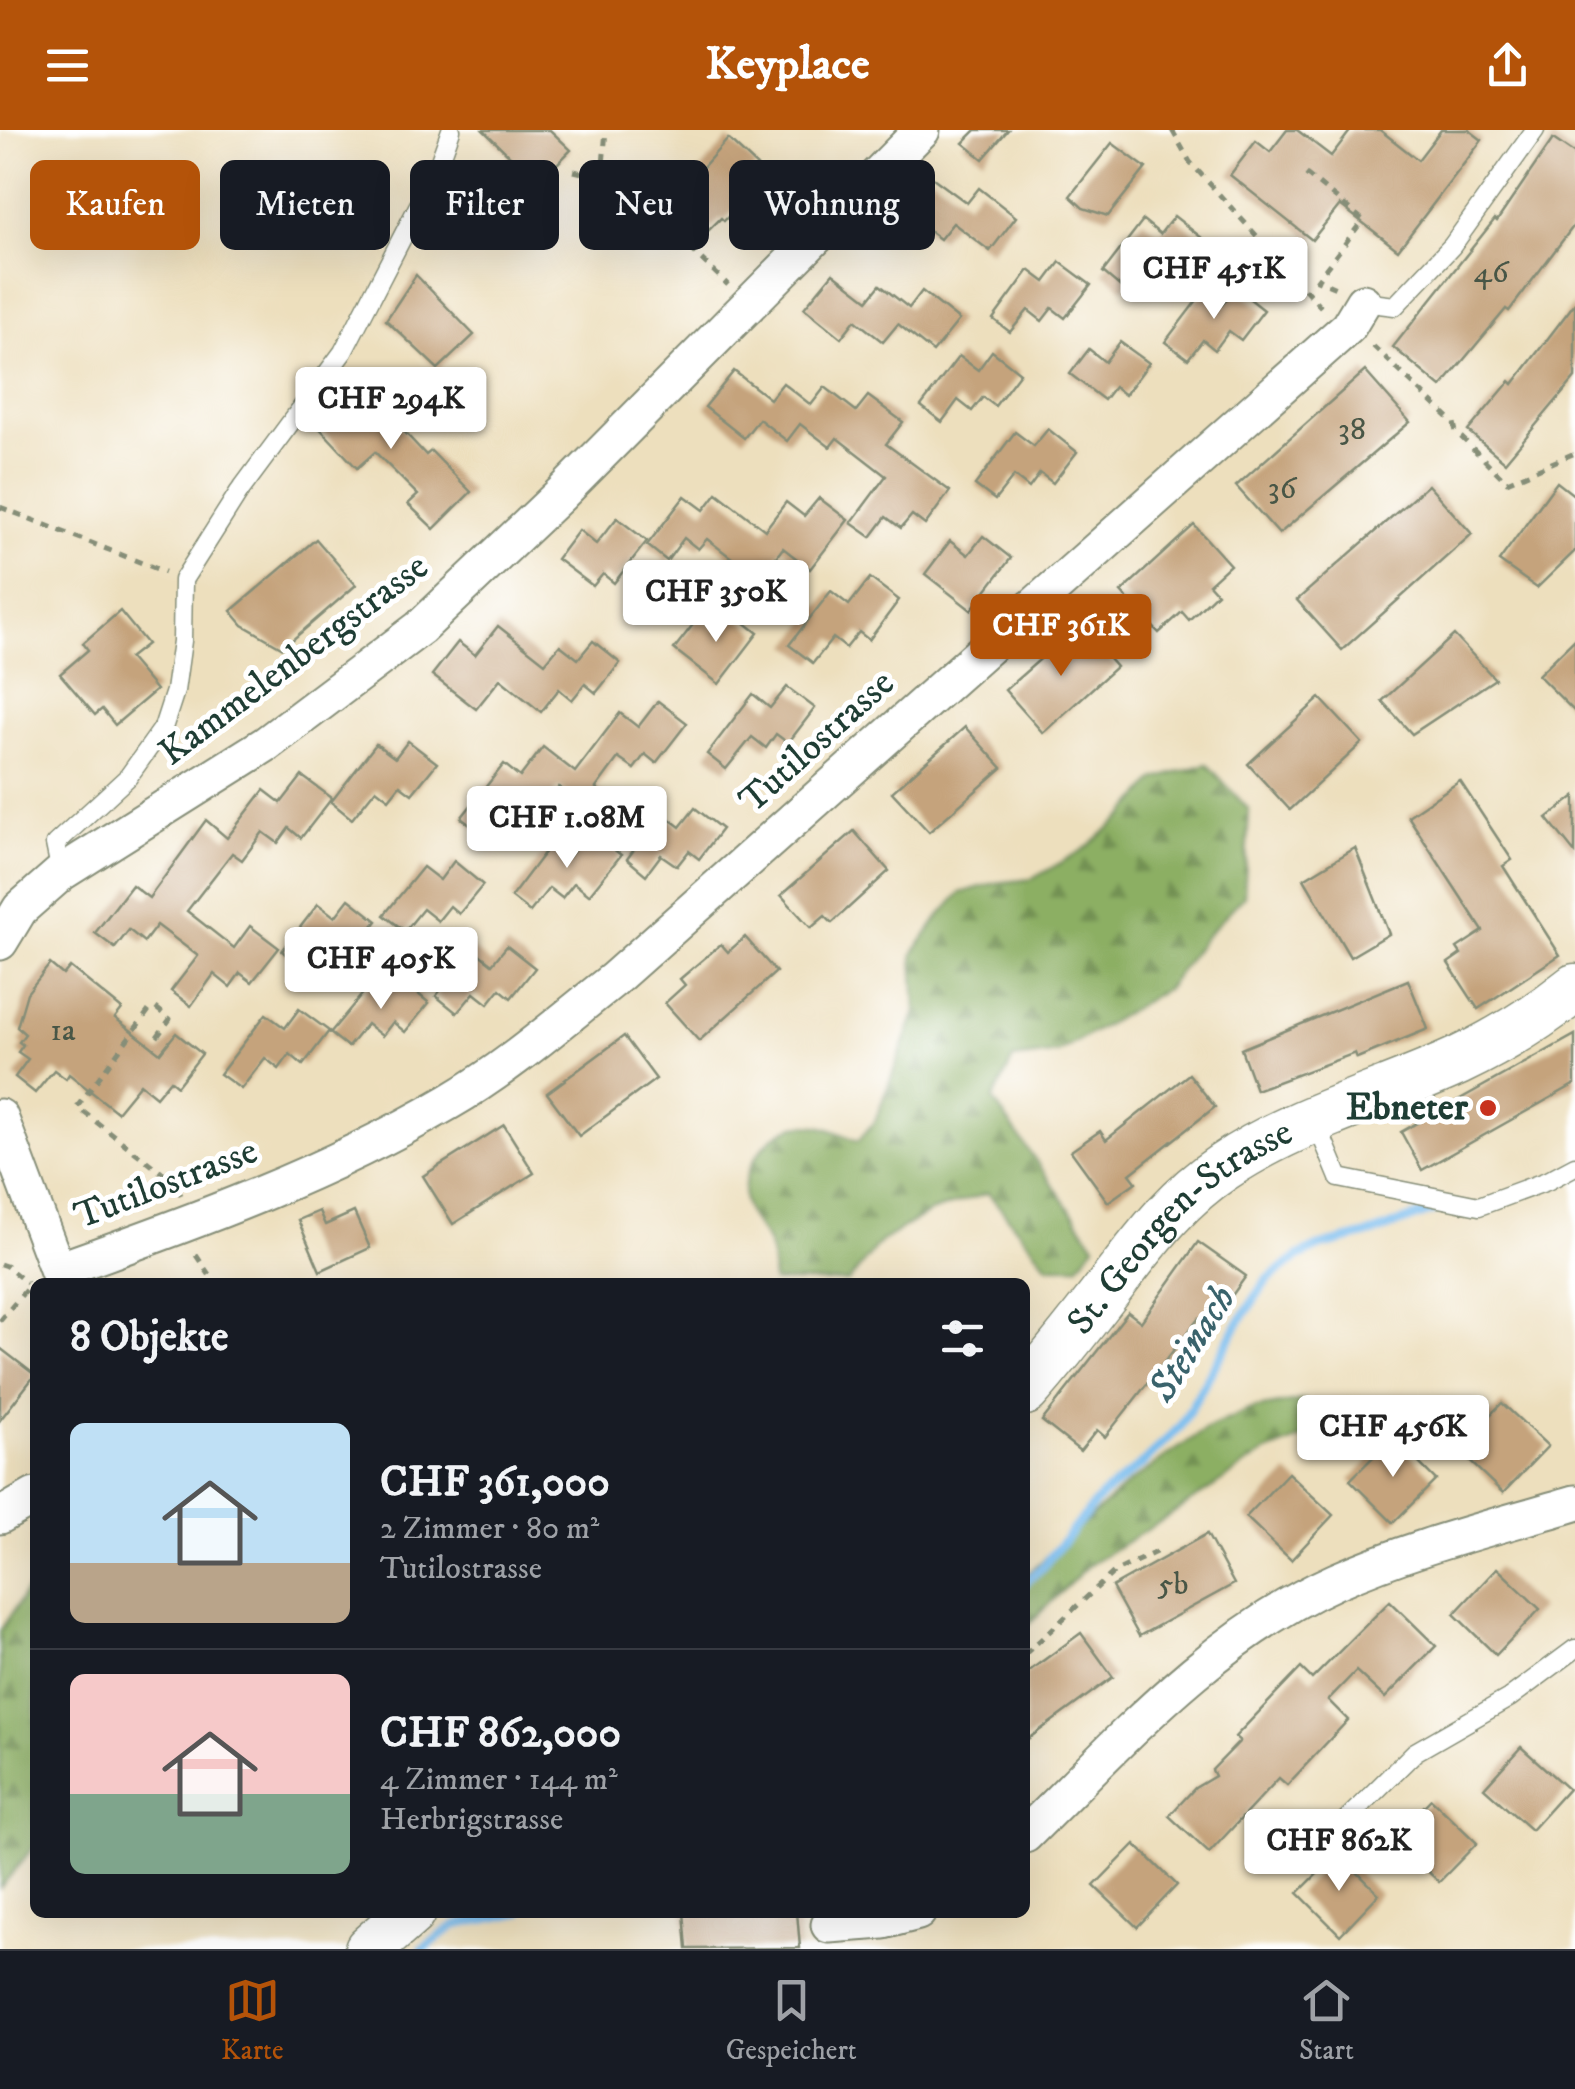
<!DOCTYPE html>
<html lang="de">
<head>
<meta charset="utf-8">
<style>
	:root { --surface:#171b24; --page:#20242c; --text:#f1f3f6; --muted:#9ea1a6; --line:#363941; --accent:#b45309 }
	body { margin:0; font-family:"IM FELL DW Pica",serif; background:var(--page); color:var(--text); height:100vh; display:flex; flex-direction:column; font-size:38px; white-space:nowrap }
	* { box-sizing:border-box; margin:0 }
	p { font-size:32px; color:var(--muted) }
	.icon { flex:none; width:55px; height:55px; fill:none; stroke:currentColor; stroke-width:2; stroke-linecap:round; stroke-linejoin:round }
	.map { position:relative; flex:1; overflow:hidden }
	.sheet { position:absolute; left:30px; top:1148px; width:1000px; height:640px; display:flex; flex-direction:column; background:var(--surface); border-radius:15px; box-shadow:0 10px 40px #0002 }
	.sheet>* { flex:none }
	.top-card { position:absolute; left:30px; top:30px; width:1000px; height:90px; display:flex; gap:20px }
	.price { position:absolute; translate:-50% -85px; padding:0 22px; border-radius:10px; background:#fff; color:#222; font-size:32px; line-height:65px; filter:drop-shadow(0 2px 5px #0008) }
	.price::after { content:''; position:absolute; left:50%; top:60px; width:30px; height:22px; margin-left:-15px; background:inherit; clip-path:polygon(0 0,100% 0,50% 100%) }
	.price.active { background:var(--accent); color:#fff }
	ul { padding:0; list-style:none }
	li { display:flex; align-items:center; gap:30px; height:250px; padding:0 40px }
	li+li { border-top:2px solid var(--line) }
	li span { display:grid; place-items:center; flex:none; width:280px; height:200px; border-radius:15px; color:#555 }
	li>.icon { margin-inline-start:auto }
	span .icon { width:120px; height:120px; fill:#fffc; stroke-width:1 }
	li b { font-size:42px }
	h2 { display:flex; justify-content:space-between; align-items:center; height:120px; padding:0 40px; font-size:42px }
	.chip { padding:0 35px; border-radius:15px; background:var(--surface); box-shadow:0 10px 40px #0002; font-size:35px; line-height:90px }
	.chip.active { background:var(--accent); color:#fff }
	header { display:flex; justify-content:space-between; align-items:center; height:130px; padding:0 40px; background:var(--accent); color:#fff; font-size:45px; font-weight:800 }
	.tabs { display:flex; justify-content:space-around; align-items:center; height:140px; border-top:2px solid var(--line); background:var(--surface); font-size:28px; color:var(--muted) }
	.tabs a { display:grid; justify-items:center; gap:5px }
	.tabs .active { color:var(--accent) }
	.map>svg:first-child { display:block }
</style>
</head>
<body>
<header><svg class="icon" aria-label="menu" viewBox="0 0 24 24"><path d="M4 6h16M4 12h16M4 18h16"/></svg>Keyplace<svg class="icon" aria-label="share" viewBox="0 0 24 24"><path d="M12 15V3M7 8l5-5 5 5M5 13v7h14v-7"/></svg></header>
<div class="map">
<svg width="1575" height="1819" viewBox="0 0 1575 1819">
	<defs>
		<pattern id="forest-firs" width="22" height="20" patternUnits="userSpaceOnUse" patternTransform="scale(2.5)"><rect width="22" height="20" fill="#8caf63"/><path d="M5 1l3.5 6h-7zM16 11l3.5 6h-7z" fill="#729052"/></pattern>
	</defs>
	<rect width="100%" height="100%" fill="#fff"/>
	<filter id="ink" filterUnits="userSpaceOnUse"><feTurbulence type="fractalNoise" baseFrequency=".01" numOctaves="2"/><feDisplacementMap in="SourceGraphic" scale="20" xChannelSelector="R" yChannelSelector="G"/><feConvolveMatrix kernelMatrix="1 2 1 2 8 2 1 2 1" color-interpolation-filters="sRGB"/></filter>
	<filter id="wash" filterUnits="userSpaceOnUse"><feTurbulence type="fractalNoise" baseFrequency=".0048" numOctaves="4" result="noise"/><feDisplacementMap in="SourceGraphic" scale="40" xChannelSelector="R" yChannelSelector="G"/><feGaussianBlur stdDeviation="2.25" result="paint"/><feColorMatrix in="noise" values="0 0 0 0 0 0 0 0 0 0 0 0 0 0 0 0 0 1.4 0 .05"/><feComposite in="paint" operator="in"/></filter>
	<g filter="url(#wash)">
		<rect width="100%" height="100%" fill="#eddfbd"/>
		<g fill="url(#forest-firs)" stroke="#56764c" stroke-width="2.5">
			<path d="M 1207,634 L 1249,680 L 1244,766 L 1205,807 L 1167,858 L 1058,923 L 1013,929 L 993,970 L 1095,1115 L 1078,1136 L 1048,1136 L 988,1063 L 930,1082 L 880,1112 L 848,1152 L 773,1152 C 772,1140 773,1125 768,1114 C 762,1100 747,1087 745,1073 C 738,1040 772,994 806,995 C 825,995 841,1004 858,1011 L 875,991 L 916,882 L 913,824 L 938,788 L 960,763 L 995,753 L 1032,749 L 1083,720 L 1124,686 L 1156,649 Z"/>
			<polygon points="1304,1270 1310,1305 1264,1323 1158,1393 1091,1433 1025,1497 1025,1446 1129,1353 1206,1299 1251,1279"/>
			<polygon points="35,1448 35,1715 0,1758 0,1501"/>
		</g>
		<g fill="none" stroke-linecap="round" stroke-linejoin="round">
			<g stroke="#78bcee" stroke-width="9">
				<polyline points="1025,1453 1043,1436 1100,1367 1142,1334 1180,1297 1238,1194 1267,1150 1298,1127 1318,1117 1376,1102 1451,1074"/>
				<polyline points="423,1819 455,1795 521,1782"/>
			</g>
		</g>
		<g id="blocks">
			<g fill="#c5a37c">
				<polygon points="483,0 550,0 571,20 547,44 557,54 509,105 470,68 510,26"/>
				<polygon points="976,0 1008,0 983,29 963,13"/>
				<polygon points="1287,0 1297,0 1331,26 1351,0 1380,0 1418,30 1441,0 1469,0 1482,10 1398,120 1340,75 1312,110 1230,45 1256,11 1270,22"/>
				<polygon points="728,9 757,36 751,42 761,51 724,91 721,88 704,105 688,88 703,72 686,56"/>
				<polygon points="1553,9 1575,24 1575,94 1509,181 1506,179 1441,257 1393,217 1495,89 1497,91"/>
				<polygon points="1112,13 1146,38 1108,86 1083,78 1070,66"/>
				<polygon points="929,45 967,73 979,58 1016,87 990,121 953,93 940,109 902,81"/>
				<polygon points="1174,86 1207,112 1180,147 1165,135 1152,151 1138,140 1123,159 1103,142 1143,90 1160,104"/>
				<polygon points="1060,132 1091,155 1065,188 1052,178 1042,191 1028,180 1010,202 993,189 1029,140 1045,152"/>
				<polygon points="833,143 868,170 880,155 909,178 922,161 959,190 933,222 898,194 883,212 855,190 841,208 804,178"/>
				<polygon points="416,145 474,205 438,239 386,190"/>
				<polygon points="1236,158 1264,180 1241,210 1229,201 1215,220 1203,210 1188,229 1165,212 1204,161 1222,175"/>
				<polygon points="1575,173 1575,248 1505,332 1468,301 1510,251 1513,254"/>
				<polygon points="1120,212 1149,233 1125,265 1114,257 1104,270 1070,244 1089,219 1105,232"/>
				<polygon points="992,221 1020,243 995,276 983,267 972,281 958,270 942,292 921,276 959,226 978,240"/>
				<polygon points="734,241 770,269 783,253 811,275 825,257 856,281 868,266 903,292 886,314 950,361 925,395 912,385 901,398 886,387 871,407 851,393 886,346 837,308 830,317 800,294 787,311 759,289 744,308 705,277"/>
				<polygon points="1365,241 1410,292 1279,404 1236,356"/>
				<polygon points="356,250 426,325 431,321 471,362 434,399 408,374 418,365 375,322 357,338 313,291"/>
				<polygon points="1048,299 1077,322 1053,353 1040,343 1029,358 1014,346 995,370 975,355 1015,302 1034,316"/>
				<polygon points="1557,352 1575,366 1575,421 1537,458 1499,431"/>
				<polygon points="1428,355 1472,404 1342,520 1297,470"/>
				<polygon points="717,363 765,400 786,372 804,386 819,368 848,390 810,439 783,418 759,449 707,409 698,419 684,408 667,431 647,415 685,366 704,380"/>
				<polygon points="617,388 647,411 614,453 603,444 593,456 557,429 579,400 596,414"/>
				<polygon points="1194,395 1230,435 1209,454 1217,463 1189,490 1182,482 1159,503 1121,462"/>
				<polygon points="983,406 1011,428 971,480 925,444 950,411 968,425"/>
				<polygon points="316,409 356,455 283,518 243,495 231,481"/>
				<polygon points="870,448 899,470 869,510 859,502 846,518 833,508 813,533 789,515 831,461 849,475"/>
				<polygon points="120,481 147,514 129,528 156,560 115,595 102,579 95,585 60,544 88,520 83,513"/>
				<polygon points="730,481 758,503 719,554 674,519 699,487 716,499"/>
				<polygon points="1079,495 1116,537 1043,603 1005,560"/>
				<polygon points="498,496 545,533 560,515 578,529 593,511 620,533 596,563 585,554 572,570 559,559 541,582 500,549 476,579 432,545 458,512 475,525"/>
				<polygon points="1454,505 1495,549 1412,604 1382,571"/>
				<polygon points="1575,509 1575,582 1538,545"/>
				<polygon points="787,557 815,578 788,613 776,604 766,618 752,607 726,639 707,624 753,564 770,578"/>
				<polygon points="1320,568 1362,613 1290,680 1248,634"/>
				<polygon points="658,571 687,593 656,633 645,624 634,639 618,628 596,658 614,672 601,689 559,657 527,699 502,679 483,705 461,688 504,634 520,647 543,617 575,642 620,583 638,597"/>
				<polygon points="965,597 1002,638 929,702 892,662"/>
				<polygon points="408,611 437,633 412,664 400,655 389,669 376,659 352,689 331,672 376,614 395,628"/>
				<polygon points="302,646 332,668 301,708 289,698 278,713 263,702 242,730 232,723 187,781 234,818 250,796 279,818 252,852 240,843 230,857 214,844 191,876 171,861 198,826 157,795 144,812 129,800 115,818 95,803 132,755 149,768 206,690 227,708 264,660 281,673"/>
				<polygon points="1460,651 1512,730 1503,736 1560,825 1478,879 1448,833 1461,824 1457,818 1483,801 1408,686"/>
				<polygon points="1575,666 1575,723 1547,688"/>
				<polygon points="695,678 722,699 699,729 689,721 677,736 661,725 646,745 627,729 662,683 680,697"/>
				<polygon points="589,701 621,725 589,765 574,753 562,768 549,758 530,782 511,767 551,714 569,727"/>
				<polygon points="854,701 889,741 832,793 825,786 811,798 781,765"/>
				<polygon points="1355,718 1389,804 1350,827 1304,749"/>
				<polygon points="454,731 483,755 459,784 450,776 438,791 423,779 405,801 384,785 423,737 440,750"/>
				<polygon points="349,769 377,791 352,822 343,815 333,827 316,814 299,835 282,821 318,774 335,787"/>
				<polygon points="745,807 776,842 699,911 665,873 685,855 680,849 721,814 728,822"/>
				<polygon points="507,816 535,838 511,868 500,859 488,874 474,863 457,883 436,866 473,819 492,834"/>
				<polygon points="50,834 63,845 70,837 122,879 115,888 160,923 176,903 202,924 177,956 170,950 156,967 140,954 117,982 69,944 66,949 54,940 35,963 15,947 28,929 18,922 23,915 19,912 25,904 17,897 27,863"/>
				<polygon points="399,848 429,873 405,902 393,892 382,906 367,894 348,917 330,903 370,855 384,867"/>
				<polygon points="1408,850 1428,899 1357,928 1355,923 1256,960 1241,919"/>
				<polygon points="299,879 329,901 303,935 290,924 279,939 265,928 241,959 220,944 266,884 285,898"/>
				<polygon points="1575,905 1575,954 1422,1040 1401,1002"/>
				<polygon points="624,906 656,949 579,1006 547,963"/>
				<polygon points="1189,944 1215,977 1130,1044 1136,1052 1108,1072 1071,1021 1100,1001 1106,1010"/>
				<polygon points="504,995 534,1043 453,1094 423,1046"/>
				<polygon points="319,1081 325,1095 354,1082 370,1118 320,1141 298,1090"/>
				<polygon points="1198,1112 1246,1146 1210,1196 1199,1188 1105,1307 1097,1300 1080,1321 1042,1291 1128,1182 1141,1192"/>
				<polygon points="0,1218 35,1245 0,1290"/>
				<polygon points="1502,1273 1548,1316 1503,1363 1457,1319"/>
				<polygon points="1393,1307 1436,1350 1393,1393 1350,1350"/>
				<polygon points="1288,1343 1333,1385 1291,1430 1246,1387"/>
				<polygon points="1207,1404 1234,1454 1139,1506 1112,1457"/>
				<polygon points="1497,1438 1540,1479 1496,1525 1454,1484"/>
				<polygon points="1390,1471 1436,1516 1385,1568 1356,1541 1328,1570 1348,1590 1287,1655 1279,1648 1209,1723 1169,1686 1195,1658 1215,1646 1212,1640 1240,1611 1235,1607 1301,1538 1312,1549"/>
				<polygon points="1081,1503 1113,1547 1025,1611 1025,1544"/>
				<polygon points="1521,1617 1568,1659 1531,1700 1484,1658"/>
				<polygon points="1431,1669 1477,1713 1439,1752 1393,1708"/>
				<polygon points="1135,1714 1177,1755 1137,1797 1094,1756"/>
				<polygon points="1338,1723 1379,1764 1340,1805 1298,1763"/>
				<polygon points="684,1782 797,1782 800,1818 687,1819"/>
			</g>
		</g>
	</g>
	<g filter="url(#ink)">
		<use href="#blocks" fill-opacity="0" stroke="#868e78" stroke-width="2.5"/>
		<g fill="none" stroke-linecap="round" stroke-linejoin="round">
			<defs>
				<g id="lane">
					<polyline points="1363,172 1395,176 1452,116 1535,0"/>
					<polyline points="61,743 55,714 128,647 163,598 175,561 182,511 183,450 239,362 343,222 436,42 451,0"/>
					<polyline points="1315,990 1339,1048 1479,1076 1547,1051 1575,1036"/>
					<polyline points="1332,1704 1415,1622 1509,1568 1575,1519"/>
				</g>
				<g id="street">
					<polyline points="0,812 20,779 61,743 266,614 420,498 561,364 922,0"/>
					<polyline points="0,987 62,1152"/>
					<path d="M 58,1140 C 191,1093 326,1044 449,972 C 508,938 560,892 613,850 L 1348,197 L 1363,172"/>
					<polyline points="0,1386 35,1366"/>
					<path d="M 1025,1705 C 1120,1612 1213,1506 1336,1451 C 1412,1417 1495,1397 1575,1373"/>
					<polyline points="829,1795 883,1791 918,1782"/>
				</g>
				<g id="secondary">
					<path id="s1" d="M 1025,1261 C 1059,1223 1090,1182 1121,1142 C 1151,1103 1181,1065 1222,1038 C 1294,989 1380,967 1458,931 C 1500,911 1539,887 1575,858"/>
					<polyline points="369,1819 411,1782"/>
				</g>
			</defs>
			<use href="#lane" stroke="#868e78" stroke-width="21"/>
			<use href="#street" stroke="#868e78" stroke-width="39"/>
			<use href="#secondary" stroke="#868e78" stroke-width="51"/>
			<g stroke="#868e78" stroke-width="5" stroke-dasharray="8 8" stroke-linecap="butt">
				<polyline points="1172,0 1190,32 1321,177"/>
				<polyline points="574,41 623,53 728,155"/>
				<polyline points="1306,44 1363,90 1317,150 1338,159"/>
				<polyline points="602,47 606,0"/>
				<polyline points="1373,216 1454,293 1456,302 1507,352 1575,323"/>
				<polyline points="0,377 165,442"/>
				<polyline points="157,907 170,889 156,878 150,879 77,977 175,1053 181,1065"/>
				<polyline points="196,1125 214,1152"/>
				<polyline points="0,1134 6,1136 27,1153"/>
				<polyline points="0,1191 29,1156"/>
				<polyline points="1025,1524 1114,1442 1160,1420"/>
			</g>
			<use href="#lane" stroke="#fff" stroke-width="18"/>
			<use href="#street" stroke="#fff" stroke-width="35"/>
			<use href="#secondary" stroke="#fff" stroke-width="48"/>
		</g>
	</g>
	<circle fill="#c8321e" stroke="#fff" stroke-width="4" cx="1488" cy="978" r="10"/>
	<g text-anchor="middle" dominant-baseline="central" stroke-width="10" stroke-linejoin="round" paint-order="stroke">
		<g font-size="32" fill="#485646">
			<text x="1491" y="143">46</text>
			<text x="1352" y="300">38</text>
			<text x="1282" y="359">36</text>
			<text x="63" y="901">1a</text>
			<text x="1173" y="1455">5b</text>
		</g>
		<g font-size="38" fill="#1f3d34" stroke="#fff">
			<text transform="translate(294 530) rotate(-37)">Kammelenbergstrasse</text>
			<text transform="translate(817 612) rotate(-42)">Tutilostrasse</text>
			<text transform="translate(166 1054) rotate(-21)">Tutilostrasse</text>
			<text stroke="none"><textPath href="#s1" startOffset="228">St. Georgen-Strasse</textPath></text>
		</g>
		<g font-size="38" font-weight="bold" fill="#1f3d34" stroke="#fff" text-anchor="end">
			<text x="1468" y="978">Ebneter</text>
		</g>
		<g font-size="40" font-style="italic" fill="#3a636c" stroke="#fff">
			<text transform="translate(1193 1214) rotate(-58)">Steinach</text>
		</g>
	</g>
</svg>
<b class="price" style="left:1214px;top:192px">CHF 451K</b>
<b class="price" style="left:391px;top:322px">CHF 294K</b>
<b class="price" style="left:716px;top:515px">CHF 350K</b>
<b class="price active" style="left:1061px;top:549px">CHF 361K</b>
<b class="price" style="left:567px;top:741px">CHF 1.08M</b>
<b class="price" style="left:381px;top:882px">CHF 405K</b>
<b class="price" style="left:1393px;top:1350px">CHF 456K</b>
<b class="price" style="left:1339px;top:1764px">CHF 862K</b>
<div class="top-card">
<a class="chip active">Kaufen</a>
<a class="chip">Mieten</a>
<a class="chip">Filter</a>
<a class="chip">Neu</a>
<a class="chip">Wohnung</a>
</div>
<section class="sheet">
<h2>8 Objekte<svg class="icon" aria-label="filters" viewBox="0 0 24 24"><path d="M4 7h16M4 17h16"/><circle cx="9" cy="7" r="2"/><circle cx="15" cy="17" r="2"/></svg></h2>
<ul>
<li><span style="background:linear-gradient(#bfe0f5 70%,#b9a48a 0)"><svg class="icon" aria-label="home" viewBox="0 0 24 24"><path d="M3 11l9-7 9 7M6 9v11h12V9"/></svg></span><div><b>CHF 361,000</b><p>2 Zimmer · 80 m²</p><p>Tutilostrasse</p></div></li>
<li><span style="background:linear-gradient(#f6c9c9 60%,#7fa58c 0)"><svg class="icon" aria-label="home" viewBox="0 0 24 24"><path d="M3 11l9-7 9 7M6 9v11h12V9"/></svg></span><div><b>CHF 862,000</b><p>4 Zimmer · 144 m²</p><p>Herbrigstrasse</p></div></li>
</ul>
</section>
</div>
<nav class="tabs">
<a class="active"><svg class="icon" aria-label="map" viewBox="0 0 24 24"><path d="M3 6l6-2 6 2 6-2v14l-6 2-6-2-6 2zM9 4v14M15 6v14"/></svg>Karte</a>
<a><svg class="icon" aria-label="saved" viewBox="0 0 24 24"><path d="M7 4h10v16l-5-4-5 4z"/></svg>Gespeichert</a>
<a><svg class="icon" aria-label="home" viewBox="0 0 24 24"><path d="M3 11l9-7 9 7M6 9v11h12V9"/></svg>Start</a>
</nav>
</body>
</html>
